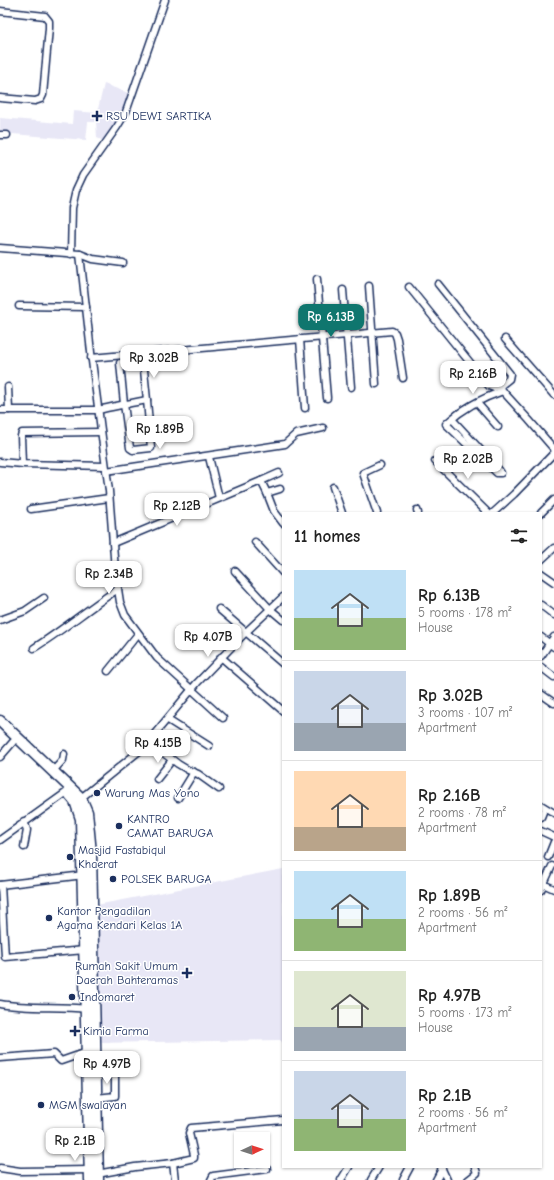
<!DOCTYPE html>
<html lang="en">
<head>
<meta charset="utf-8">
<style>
	:root { --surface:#fff; --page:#f6f6f6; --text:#222; --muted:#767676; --line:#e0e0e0; --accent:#0f766e }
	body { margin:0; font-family:"Comic Neue",sans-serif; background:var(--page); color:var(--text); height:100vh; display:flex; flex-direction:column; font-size:15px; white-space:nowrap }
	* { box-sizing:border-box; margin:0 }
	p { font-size:13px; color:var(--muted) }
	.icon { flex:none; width:22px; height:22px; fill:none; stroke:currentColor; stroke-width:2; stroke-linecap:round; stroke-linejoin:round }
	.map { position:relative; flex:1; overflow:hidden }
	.panel { position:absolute; left:282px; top:512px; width:260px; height:656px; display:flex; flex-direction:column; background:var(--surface); border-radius:0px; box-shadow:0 1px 3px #0004 }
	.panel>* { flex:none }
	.needle { width:26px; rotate:87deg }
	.buttons { position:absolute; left:234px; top:1132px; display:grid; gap:8px }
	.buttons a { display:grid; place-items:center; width:36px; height:36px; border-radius:0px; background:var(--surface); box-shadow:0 1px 3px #0004; font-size:20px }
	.price { position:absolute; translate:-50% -34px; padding:0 9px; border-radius:8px; background:#fff; color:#222; font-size:13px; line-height:26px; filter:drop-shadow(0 1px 2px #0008) }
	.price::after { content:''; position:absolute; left:50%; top:24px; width:12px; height:9px; margin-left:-6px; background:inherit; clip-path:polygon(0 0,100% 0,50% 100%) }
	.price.on { background:var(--accent); color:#fff }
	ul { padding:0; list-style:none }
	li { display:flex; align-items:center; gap:12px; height:100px; padding:0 12px }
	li+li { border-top:1px solid var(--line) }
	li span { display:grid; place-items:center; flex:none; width:112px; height:80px; border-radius:0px; color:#555 }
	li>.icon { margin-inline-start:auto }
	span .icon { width:48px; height:48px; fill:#fffc; stroke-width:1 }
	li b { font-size:17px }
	h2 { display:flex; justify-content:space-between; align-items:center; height:48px; padding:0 12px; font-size:17px }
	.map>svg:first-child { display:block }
</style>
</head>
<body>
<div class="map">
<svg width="554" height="1180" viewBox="0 0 554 1180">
	<rect width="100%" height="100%" fill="#fff"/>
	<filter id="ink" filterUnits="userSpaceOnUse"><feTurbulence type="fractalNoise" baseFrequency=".025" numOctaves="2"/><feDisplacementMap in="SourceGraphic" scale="8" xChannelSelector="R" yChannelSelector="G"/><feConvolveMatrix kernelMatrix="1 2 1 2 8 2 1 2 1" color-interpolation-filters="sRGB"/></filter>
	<g filter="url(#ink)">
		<g fill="#e8e7f6">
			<polygon points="104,84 131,94 127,107 106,142 97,138 96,122 88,122 86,140 0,133 0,118 72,124 73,111 97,113"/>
			<polygon points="283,869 283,1043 280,1040 91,1043 91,906"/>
		</g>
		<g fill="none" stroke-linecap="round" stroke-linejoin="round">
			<defs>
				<g id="minor">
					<polyline points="0,11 45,16 49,21 49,28 43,95 41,99 35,101 0,98"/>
					<polyline points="0,135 7,135"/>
					<polyline points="0,248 80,254 93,259 123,263"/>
					<polyline points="71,254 72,208 76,190 83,175 117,127 126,112 165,0"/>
					<polyline points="80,254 92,361 109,491 115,570 120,602 125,615 157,658 223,718"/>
					<polyline points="317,279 327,398"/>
					<polyline points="438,284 510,374 509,379 499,387 529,420 554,449"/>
					<polyline points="369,286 376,384"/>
					<polyline points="409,287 489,386 494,388 499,387"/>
					<polyline points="343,290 351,387"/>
					<polyline points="19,306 86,307"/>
					<polyline points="300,339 305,408"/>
					<polyline points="505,339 554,395"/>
					<polyline points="91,358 392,331 395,333 397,339 403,378"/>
					<polyline points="143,360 147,400"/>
					<polyline points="8,387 9,410"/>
					<polyline points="477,403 498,427"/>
					<path d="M 0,410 L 98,410 C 115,406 131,403 147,400 L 151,448 L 133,450 L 130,448 L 124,404 L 120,363"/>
					<path d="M 452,419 L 499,470 L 501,473 L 497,473 L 446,424 C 462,409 482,398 503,391"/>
					<polyline points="209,457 219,498"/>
					<polyline points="435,461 488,513"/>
					<polyline points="0,462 23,464 105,466"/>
					<polyline points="22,463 21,436 22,433 101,432"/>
					<polyline points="106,471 285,444 296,434 323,428"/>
					<polyline points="261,481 279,473"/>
					<polyline points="333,487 342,513"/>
					<polyline points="280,489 267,493 274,511 283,523"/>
					<polyline points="31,509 109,498"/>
					<polyline points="417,510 418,513"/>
					<polyline points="377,513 363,473 380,465"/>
					<polyline points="493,513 514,494 554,453"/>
					<polyline points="541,513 554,500"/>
					<polyline points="255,542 283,573"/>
					<polyline points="113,543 261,481 267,493"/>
					<polyline points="541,560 554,548"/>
					<polyline points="235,571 270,609 283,620"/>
					<polyline points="541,573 554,582"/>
					<polyline points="541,605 554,615"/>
					<polyline points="219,609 283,664"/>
					<polyline points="0,620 25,611 44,598"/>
					<polyline points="541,637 554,647"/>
					<path d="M 34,648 C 63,630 89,608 118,589"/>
					<polyline points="541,656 554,637"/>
					<polyline points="221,657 283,711"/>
					<polyline points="541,667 554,677"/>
					<polyline points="108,671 138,634"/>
					<polyline points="541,694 554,703"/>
					<polyline points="168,720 209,746"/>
					<polyline points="149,742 178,764 188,770 198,774 219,789"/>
					<polyline points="0,757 13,742"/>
					<polyline points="53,771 63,760 64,754"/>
					<polyline points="157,779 172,760"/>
					<polyline points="81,798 143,748 197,683 246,632 283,597"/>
					<polyline points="178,798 194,772"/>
					<polyline points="541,805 554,813"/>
					<polyline points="541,817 543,812"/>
					<polyline points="24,821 27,830 24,847"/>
					<polyline points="541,831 554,837"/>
					<polyline points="0,840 67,792"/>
					<polyline points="548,857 554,842"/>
					<polyline points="541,883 554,889"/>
					<polyline points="0,885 84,875"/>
					<polyline points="1,885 5,957 85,950"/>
					<polyline points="541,890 552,866"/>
					<path d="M 0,1004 C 29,1009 58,1006 86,1009"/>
					<polyline points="0,1058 54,1054 61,1061 87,1052"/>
					<polyline points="96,1073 110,1072 115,1075 115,1096 96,1098"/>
					<polyline points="173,1163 175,1180"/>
					<polyline points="441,1167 447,1180"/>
					<polyline points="0,1168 20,1171 90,1170"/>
					<polyline points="97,1174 135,1167 173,1163 194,1158 194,1155 189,1133 191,1128 283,1120"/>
					<polyline points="211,1180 213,1176 267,1169"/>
					<polyline points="341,1180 349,1167"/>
					<polyline points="371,1180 379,1167"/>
					<polyline points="403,1180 410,1167"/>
					<polyline points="436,1180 442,1169"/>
					<polyline points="468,1180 477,1173 475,1167"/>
				</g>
				<g id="trunk">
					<polyline points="0,721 81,798 87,812 91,853 98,1180"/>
					<polyline points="70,795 75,801 81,819 90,1180"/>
				</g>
			</defs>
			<use href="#minor" stroke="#1b2f5e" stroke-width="9"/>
			<use href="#trunk" stroke="#1b2f5e" stroke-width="13"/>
			<use href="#minor" stroke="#fff" stroke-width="6"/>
			<use href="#trunk" stroke="#fff" stroke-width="10"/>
		</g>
	</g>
	<g fill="#1b2f5e" stroke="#fff" stroke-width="1.5">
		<path d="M95 110h4v4h4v4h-4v4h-4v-4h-4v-4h4z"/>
		<circle cx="97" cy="793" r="4"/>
		<circle cx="119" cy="826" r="4"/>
		<circle cx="70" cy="857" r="4"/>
		<circle cx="113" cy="879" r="4"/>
		<circle cx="49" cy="918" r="4"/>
		<path d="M185 967h4v4h4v4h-4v4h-4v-4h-4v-4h4z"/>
		<circle cx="72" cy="997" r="4"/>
		<path d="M73 1025h4v4h4v4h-4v4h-4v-4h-4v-4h4z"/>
		<circle cx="41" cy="1105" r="4"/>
	</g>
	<g text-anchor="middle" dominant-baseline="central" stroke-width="3" stroke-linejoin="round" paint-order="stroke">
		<g font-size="12" fill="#1b2f5e" stroke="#fff" text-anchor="start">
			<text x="106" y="116">RSU DEWI SARTIKA</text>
			<text x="105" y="793">Warung Mas Yono</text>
			<text x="127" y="819">KANTRO<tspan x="127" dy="14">CAMAT BARUGA</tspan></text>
			<text x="78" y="850">Masjid Fastabiqul<tspan x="78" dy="14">Khaerat</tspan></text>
			<text x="121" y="879">POLSEK BARUGA</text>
			<text x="57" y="911">Kantor Pengadilan<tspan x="57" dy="14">Agama Kendari Kelas 1A</tspan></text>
			<text x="178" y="966" text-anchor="end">Rumah Sakit Umum<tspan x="178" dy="14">Daerah Bahteramas</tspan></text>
			<text x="80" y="997">Indomaret</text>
			<text x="83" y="1031">Kimia Farma</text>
			<text x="49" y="1105">MGM swalayan</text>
		</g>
	</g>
</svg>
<div class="buttons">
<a><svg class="needle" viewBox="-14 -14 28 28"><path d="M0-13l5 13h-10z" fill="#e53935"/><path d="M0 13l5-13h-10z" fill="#767676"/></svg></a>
</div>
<b class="price on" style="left:331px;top:338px">Rp 6.13B</b>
<b class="price" style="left:154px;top:379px">Rp 3.02B</b>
<b class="price" style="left:473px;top:395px">Rp 2.16B</b>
<b class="price" style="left:160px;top:450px">Rp 1.89B</b>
<b class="price" style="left:468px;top:480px">Rp 2.02B</b>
<b class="price" style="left:177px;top:527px">Rp 2.12B</b>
<b class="price" style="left:109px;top:595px">Rp 2.34B</b>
<b class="price" style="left:208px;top:658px">Rp 4.07B</b>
<b class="price" style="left:158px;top:764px">Rp 4.15B</b>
<b class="price" style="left:107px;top:1085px">Rp 4.97B</b>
<b class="price" style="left:75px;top:1162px">Rp 2.1B</b>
<section class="panel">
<h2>11 homes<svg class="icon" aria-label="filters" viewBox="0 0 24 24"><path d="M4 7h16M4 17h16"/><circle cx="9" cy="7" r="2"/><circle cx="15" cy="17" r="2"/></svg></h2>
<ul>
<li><span style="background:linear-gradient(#bfe0f5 60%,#8fb573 0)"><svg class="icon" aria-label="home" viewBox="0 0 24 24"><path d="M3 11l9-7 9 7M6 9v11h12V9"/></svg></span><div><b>Rp 6.13B</b><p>5 rooms · 178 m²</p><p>House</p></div></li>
<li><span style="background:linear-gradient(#c9d6e8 65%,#9aa5b1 0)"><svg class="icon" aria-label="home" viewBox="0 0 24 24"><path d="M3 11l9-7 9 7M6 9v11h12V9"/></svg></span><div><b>Rp 3.02B</b><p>3 rooms · 107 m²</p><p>Apartment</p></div></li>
<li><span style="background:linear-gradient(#ffd9b3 70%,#b9a48a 0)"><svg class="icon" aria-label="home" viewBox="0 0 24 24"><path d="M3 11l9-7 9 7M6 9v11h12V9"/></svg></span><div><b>Rp 2.16B</b><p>2 rooms · 78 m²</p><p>Apartment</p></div></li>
<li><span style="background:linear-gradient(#bfe0f5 60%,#8fb573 0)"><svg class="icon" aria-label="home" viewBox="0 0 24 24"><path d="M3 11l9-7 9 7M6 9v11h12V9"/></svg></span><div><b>Rp 1.89B</b><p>2 rooms · 56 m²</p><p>Apartment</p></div></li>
<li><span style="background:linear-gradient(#dfe7d0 70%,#9aa5b1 0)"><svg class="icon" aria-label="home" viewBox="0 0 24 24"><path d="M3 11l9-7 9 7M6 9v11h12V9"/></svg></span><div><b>Rp 4.97B</b><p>5 rooms · 173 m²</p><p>House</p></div></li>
<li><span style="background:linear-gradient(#c9d6e8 60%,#8fb573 0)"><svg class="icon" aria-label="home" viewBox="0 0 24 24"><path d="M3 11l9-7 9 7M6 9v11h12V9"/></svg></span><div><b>Rp 2.1B</b><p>2 rooms · 56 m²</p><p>Apartment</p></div></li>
</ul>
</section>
</div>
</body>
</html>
